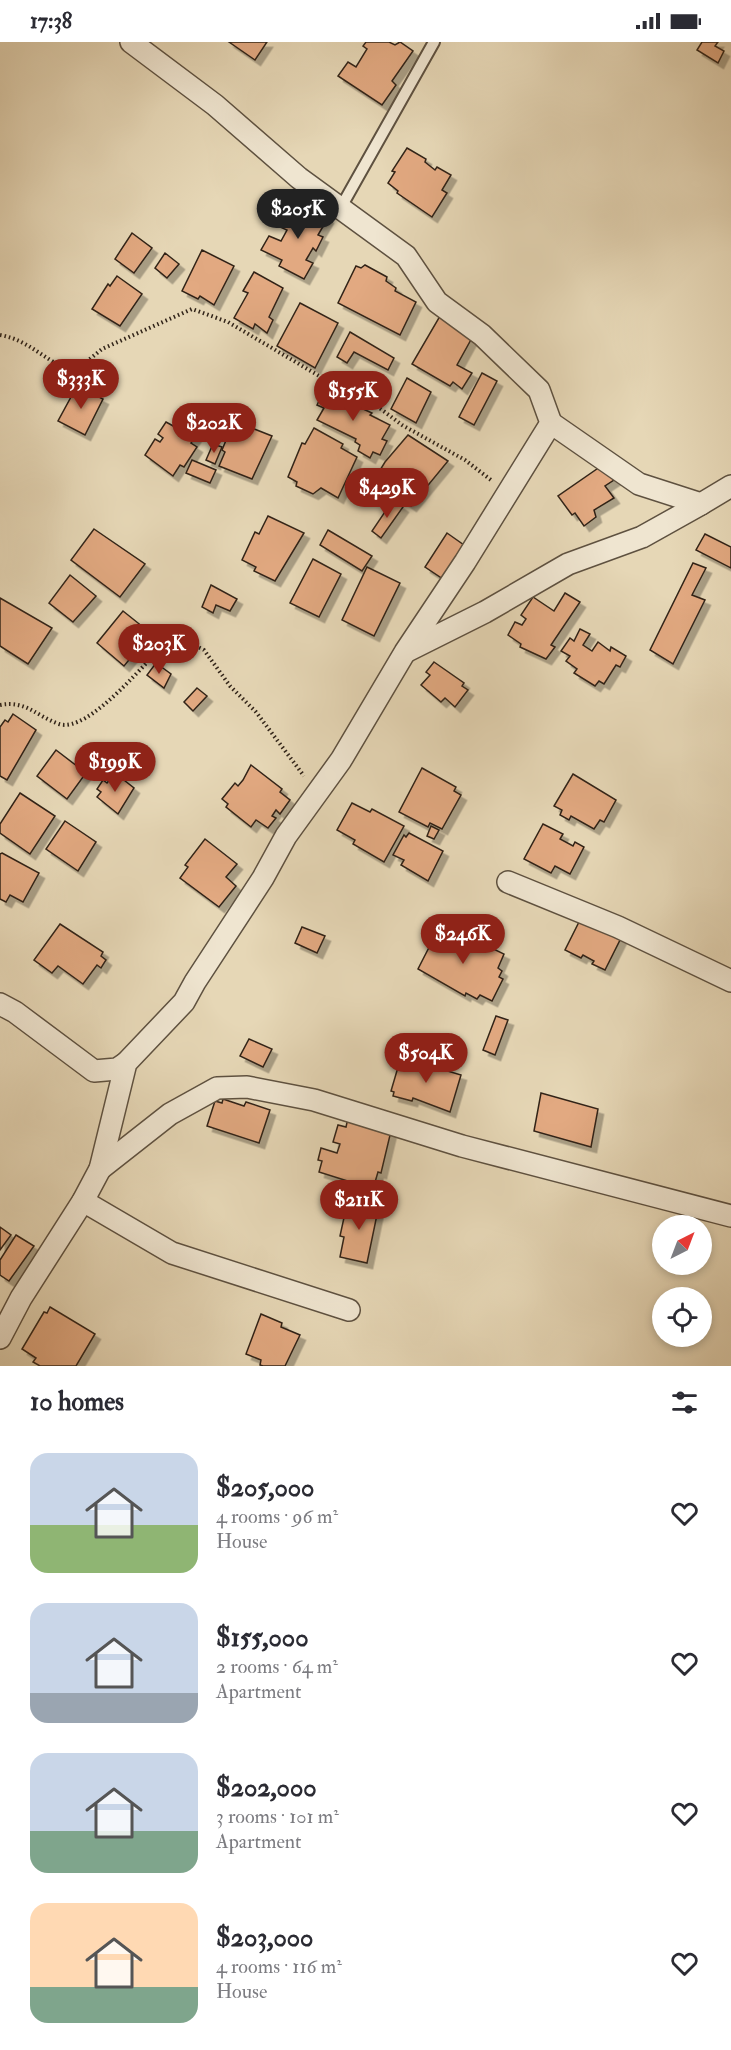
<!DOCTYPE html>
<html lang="en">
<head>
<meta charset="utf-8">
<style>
	:root { --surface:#fff; --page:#f2f2f3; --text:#2b2b33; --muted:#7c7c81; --accent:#8f2418 }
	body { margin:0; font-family:"IM FELL Double Pica",serif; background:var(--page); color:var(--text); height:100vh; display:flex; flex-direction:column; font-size:22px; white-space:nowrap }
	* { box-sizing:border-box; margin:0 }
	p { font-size:20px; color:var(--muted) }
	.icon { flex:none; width:33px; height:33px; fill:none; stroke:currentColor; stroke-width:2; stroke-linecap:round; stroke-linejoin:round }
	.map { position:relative; height:1324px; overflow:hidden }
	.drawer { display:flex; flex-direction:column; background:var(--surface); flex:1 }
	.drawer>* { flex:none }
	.needle { width:39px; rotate:42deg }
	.tools { position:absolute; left:652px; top:1173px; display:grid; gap:12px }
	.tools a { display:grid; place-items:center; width:60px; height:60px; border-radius:50%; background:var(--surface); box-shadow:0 3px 9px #0003; font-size:30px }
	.price { position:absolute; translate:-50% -51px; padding:0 14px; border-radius:21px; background:var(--accent); color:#fff; font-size:20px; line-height:39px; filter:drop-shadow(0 2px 3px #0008) }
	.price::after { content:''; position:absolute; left:50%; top:36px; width:18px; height:14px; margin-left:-9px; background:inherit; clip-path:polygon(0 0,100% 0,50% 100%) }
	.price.current { background:#222; color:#fff }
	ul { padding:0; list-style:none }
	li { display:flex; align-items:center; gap:18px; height:150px; padding:0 30px }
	li span { display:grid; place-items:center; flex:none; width:168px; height:120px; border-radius:18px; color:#555 }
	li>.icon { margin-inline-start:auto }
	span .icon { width:72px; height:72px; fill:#fffc; stroke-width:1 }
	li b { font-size:26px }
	h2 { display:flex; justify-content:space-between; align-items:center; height:72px; padding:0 30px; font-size:26px }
	.status { display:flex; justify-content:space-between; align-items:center; height:42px; padding:0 30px; background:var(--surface); direction:ltr }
	.status svg { height:16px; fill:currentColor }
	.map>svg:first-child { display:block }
</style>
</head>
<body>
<div class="status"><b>17:38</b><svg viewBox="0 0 49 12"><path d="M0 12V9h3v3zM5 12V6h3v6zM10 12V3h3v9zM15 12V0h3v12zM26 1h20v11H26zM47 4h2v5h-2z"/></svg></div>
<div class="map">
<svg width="731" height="1324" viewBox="0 0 731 1324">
	<defs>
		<filter id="shadow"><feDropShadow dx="5.5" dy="5.5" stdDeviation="0" flood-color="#0004"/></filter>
	</defs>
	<rect width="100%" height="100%" fill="#e6d7b6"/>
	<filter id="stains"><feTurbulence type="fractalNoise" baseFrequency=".00333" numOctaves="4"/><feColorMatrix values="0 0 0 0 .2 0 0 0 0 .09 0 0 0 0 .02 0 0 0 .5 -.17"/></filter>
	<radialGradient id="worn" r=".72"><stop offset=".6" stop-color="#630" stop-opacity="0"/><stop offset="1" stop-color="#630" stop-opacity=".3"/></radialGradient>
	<g fill="#e2a981" stroke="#312419" stroke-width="1.5" filter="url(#shadow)">
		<polygon points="229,0 267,0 255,18"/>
		<polygon points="366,0 389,0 395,3 400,0 413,9 392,39 396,43 382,63 338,34 348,20 356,25 367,7 363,4"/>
		<polygon points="702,0 718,0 715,4 724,9 718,21 697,8"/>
		<polygon points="407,106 426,117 425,120 435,128 437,125 451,133 442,148 447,151 432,175 397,151 398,149 388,141 395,130 392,129"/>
		<polygon points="295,160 305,166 307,163 328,176 318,193 323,195 316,209 313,206 306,218 313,221 304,237 279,224 282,218 261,208 269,194 281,199 287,188 280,185"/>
		<polygon points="132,191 152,206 134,231 115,217"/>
		<polygon points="202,208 234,224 214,263 200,254 198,257 182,249"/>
		<polygon points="165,211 179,222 167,236 155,226"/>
		<polygon points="365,223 387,235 386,239 396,246 395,249 416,260 400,293 338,261 356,224 361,226"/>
		<polygon points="254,230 283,246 269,275 273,278 267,291 255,282 253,287 234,276 248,251 243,249"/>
		<polygon points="117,234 142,252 120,284 92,267 108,242 110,244"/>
		<polygon points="300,261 338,281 315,326 277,304"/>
		<polygon points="440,274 473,294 457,323 472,331 462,347 453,340 450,344 412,322"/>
		<polygon points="350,290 394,316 388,328 354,310 347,321 337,315"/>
		<polygon points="482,331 497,339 474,383 459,375"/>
		<polygon points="407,336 431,350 416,381 391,367"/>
		<polygon points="77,344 103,357 85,393 58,379"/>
		<polygon points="326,344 363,364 363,367 372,371 370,373 390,383 382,397 387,399 380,413 373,410 370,416 358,409 360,403 355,400 356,397 317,378 324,366 317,363"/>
		<polygon points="234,379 272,394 252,437 219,424 225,410 222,408"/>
		<polygon points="166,380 175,385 179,380 198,391 191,401 197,405 184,425 180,423 173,434 145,413 155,397 160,400 163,396 158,392"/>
		<polygon points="314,386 343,402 341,406 357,415 338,456 321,446 313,452 296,444 297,440 288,435 302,401 305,402"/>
		<polygon points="408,393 448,419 411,464 374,438 385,420"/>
		<polygon points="213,402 222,405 215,422 206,418"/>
		<polygon points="192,418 216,428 210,441 186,431"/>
		<polygon points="607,420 617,436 605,444 614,456 594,468 596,475 584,484 575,471 572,473 558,454"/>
		<polygon points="393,458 403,465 381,496 372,489"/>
		<polygon points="268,474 304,491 275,539 254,529 256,525 242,518 255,490 259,492"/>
		<polygon points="94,487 145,522 120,555 71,518"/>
		<polygon points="328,488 372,514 362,529 320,503"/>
		<polygon points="447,491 471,508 449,541 425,525"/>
		<polygon points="705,492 731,505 731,526 696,508"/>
		<polygon points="313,517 341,532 319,575 290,561"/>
		<polygon points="693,521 706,526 692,553 705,558 673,622 650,608"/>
		<polygon points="367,525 400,541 374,594 342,578"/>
		<polygon points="70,533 96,554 73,580 49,561"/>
		<polygon points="211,543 237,557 230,569 216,563 213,571 202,565"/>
		<polygon points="565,551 580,560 551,603 555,605 546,617 520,605 521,602 508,593 515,580 522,583 526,577 521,573 533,555 554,569"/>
		<polygon points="0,556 52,586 28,622 0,604"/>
		<polygon points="123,569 148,589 140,599 143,601 124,624 97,601"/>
		<polygon points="580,587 590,592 583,603 592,609 598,600 610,609 611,605 626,614 620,625 616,623 604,642 599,639 595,644 574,631 577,627 566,619 570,614 561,609 570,596 574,599"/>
		<polygon points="434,620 464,641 462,644 468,648 455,665 445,656 441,660 421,643 430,633 426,630"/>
		<polygon points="156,621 171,632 164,646 147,633"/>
		<polygon points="197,646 207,654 193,669 184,660"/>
		<polygon points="13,672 36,688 7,738 0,734 0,685 5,678 8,680"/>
		<polygon points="56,708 86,731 67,757 37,734"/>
		<polygon points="251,723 282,747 280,750 290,758 280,772 276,768 272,774 276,776 268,786 256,778 251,785 226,765 228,762 222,757 235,741 238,744 243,738"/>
		<polygon points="422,726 456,745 454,749 461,753 442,787 430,781 428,785 399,770"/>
		<polygon points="115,731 134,746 118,772 97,755 101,750 97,747 103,738 107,741"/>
		<polygon points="573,732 616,758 604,780 600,778 594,787 571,774 569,778 560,773 562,768 554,764"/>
		<polygon points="20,751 55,774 30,812 0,791 0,782"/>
		<polygon points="352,761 370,770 372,767 404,784 384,820 353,802 355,798 337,788"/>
		<polygon points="65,779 96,800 78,829 46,807"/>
		<polygon points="543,782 563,792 560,797 573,804 575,800 584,805 570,832 555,824 551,831 524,817"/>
		<polygon points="431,784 439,788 434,797 427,794"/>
		<polygon points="409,791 443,809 428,839 401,823 404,818 393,813 404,793 406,795"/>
		<polygon points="205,797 237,822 226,835 236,844 219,865 180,836 188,825 185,823"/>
		<polygon points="2,811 39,831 23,860 10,853 6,860 0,857 0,812"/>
		<polygon points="580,878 621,896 605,928 592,922 594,919 583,913 581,916 565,908"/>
		<polygon points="60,882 103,910 101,914 106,918 101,926 97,923 83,942 58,924 52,931 34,918"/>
		<polygon points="441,882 473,902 475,898 504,912 498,926 502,929 499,935 503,937 492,959 480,953 477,957 466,951 465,954 418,927"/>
		<polygon points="302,885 325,894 317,911 295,901"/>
		<polygon points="496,974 508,978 495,1013 483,1008"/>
		<polygon points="249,997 272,1007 263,1025 240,1014"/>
		<polygon points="401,1015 461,1033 450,1070 413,1056 412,1059 393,1054 394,1050 391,1049"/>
		<polygon points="541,1051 598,1067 591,1105 534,1089"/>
		<polygon points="223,1057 244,1064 246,1060 270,1068 259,1101 207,1084 215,1059 222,1061"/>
		<polygon points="348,1076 391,1089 381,1131 378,1130 373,1147 319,1130 322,1119 318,1118 321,1106 337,1111 340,1102 333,1100 338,1083 346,1085"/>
		<polygon points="352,1157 379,1163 367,1221 340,1215 344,1195 340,1194 345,1171 348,1172"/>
		<polygon points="0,1185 11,1193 0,1208"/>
		<polygon points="16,1193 34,1204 9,1239 0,1233 0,1218"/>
		<polygon points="50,1265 95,1292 76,1324 40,1324 33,1320 36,1316 22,1307 44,1270 47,1271"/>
		<polygon points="261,1272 282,1281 281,1285 300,1293 285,1324 263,1324 260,1323 261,1318 246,1312"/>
	</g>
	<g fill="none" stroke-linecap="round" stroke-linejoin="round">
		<defs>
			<polyline id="lane" points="340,167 434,0"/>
			<g id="street">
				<polyline points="551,381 639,442 701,462 731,444"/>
				<polyline points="407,609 485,570 568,522 642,495 701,462"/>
				<polyline points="508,840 618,885 731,939"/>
				<polyline points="0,962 15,970 94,1029 117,1027 126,1021"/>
				<polyline points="100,1127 170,1072 217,1046 247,1045 314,1058 462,1104 731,1174"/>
				<polyline points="83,1159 172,1211 349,1268"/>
				<polyline points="0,1296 21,1256 83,1159 100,1127 126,1021 184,960 195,940 263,836 286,794 341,718 405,610 465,520 551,381 539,348 482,293 437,260 406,214 299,136 215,63 131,0"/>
			</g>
		</defs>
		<use href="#lane" stroke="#5e5140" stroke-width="14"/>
		<use href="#street" stroke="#5e5140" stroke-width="24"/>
		<g stroke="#312419" stroke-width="4" stroke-dasharray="1.5 3" stroke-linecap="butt">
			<path d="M 0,293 C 30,298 47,321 74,330 L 102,307 L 192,267 L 228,280 L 326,338 L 357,349 L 402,383 L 465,418 L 491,438"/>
			<path d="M 0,663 C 26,658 36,674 59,682 C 89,692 149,616 169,597 L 184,598 L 204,608 L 230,644 L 256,670 L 304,734"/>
		</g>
		<use href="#lane" stroke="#efe5d0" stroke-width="10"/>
		<use href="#street" stroke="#efe5d0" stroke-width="21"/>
	</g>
	<rect width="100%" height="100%" filter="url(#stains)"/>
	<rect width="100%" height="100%" fill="url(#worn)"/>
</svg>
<div class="tools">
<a><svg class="needle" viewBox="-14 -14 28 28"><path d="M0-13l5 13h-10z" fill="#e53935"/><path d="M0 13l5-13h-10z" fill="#7c7c81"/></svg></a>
<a><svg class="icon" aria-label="locate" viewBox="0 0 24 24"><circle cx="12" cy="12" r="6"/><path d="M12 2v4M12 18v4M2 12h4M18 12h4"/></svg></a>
</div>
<b class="price current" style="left:298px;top:198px">$205K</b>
<b class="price" style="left:81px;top:368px">$333K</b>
<b class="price" style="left:353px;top:380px">$155K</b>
<b class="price" style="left:214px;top:412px">$202K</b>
<b class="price" style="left:387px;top:477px">$429K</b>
<b class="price" style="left:159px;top:633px">$203K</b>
<b class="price" style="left:115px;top:751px">$199K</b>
<b class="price" style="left:463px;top:923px">$246K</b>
<b class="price" style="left:426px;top:1042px">$504K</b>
<b class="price" style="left:359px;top:1189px">$211K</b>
</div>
<section class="drawer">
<h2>10 homes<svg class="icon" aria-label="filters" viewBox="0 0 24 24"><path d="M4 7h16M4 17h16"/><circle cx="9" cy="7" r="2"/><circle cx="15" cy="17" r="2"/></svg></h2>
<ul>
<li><span style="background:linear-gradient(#c9d6e8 60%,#8fb573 0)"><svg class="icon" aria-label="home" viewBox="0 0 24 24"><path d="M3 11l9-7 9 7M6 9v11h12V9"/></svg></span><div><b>$205,000</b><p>4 rooms · 96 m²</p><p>House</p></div><svg class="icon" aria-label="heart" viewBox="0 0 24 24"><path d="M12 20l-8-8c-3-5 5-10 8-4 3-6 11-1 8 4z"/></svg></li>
<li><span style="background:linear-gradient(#c9d6e8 75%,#9aa5b1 0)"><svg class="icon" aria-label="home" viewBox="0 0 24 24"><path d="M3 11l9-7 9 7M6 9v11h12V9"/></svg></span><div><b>$155,000</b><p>2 rooms · 64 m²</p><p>Apartment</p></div><svg class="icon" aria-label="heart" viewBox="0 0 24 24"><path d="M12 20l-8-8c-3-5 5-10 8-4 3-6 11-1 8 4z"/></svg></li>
<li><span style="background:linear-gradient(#c9d6e8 65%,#7fa58c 0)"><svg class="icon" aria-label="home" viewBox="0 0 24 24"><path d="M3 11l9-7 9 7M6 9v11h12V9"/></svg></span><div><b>$202,000</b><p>3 rooms · 101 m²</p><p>Apartment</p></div><svg class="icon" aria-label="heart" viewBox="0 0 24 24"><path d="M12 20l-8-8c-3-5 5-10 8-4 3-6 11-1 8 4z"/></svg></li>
<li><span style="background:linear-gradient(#ffd9b3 70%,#7fa58c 0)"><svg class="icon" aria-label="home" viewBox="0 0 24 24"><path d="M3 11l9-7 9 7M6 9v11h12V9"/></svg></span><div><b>$203,000</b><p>4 rooms · 116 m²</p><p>House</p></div><svg class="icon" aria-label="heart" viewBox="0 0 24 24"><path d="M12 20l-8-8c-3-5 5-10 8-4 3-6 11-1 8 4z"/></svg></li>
</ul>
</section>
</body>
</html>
